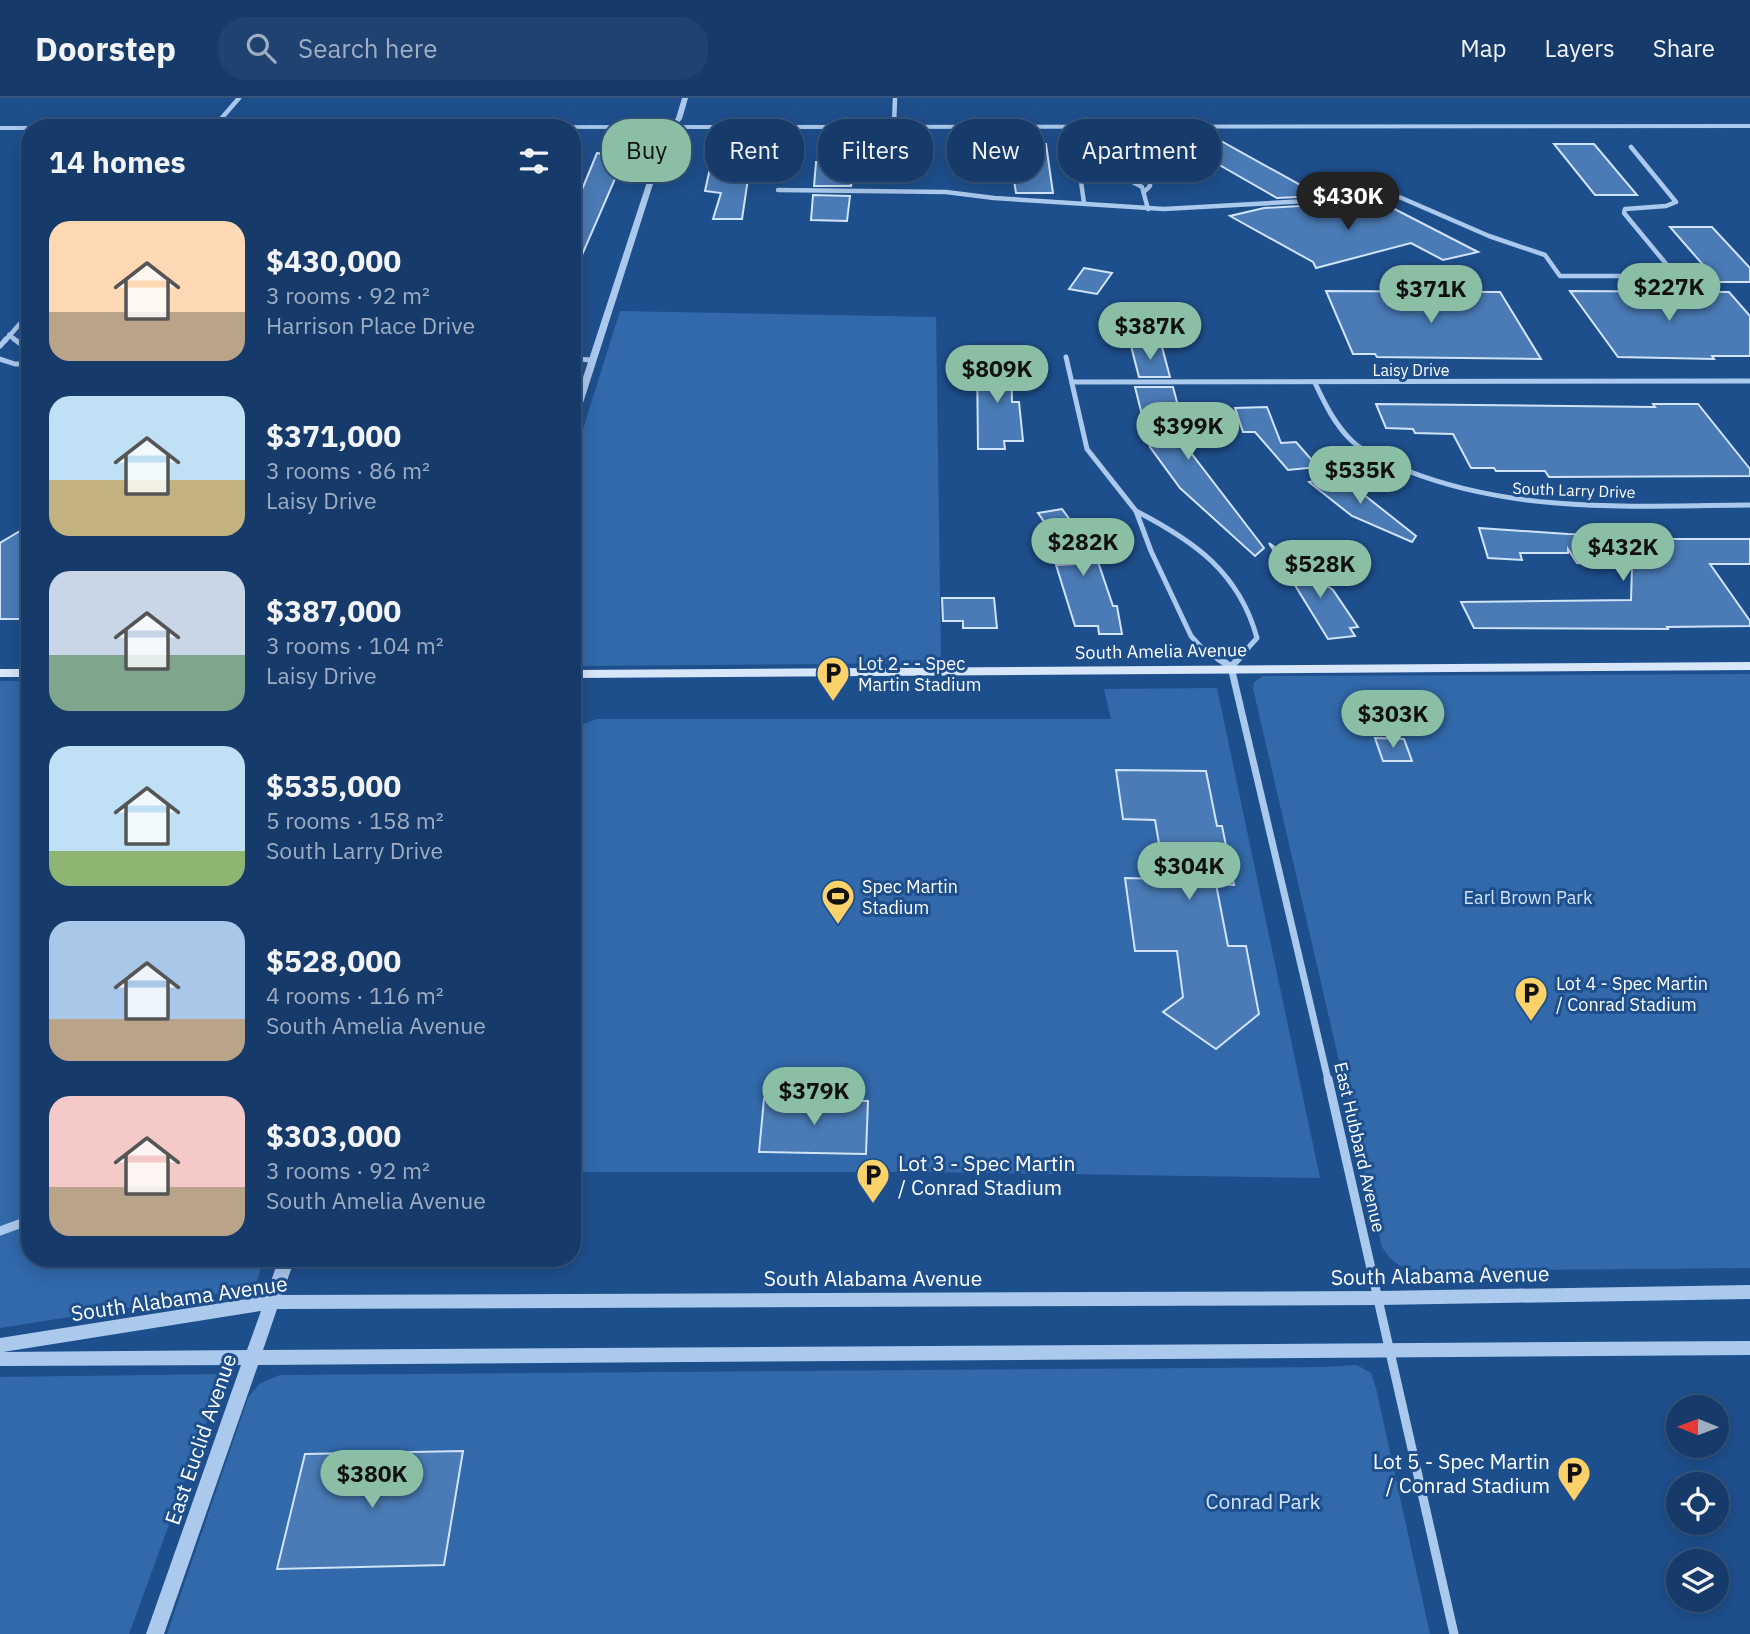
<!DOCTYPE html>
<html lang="en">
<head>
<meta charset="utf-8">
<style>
	:root { --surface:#163b6a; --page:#1f4270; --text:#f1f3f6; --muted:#9eadc1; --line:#35557e; --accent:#8abfa5 }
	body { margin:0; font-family:"IBM Plex Sans",sans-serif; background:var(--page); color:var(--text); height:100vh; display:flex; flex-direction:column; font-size:26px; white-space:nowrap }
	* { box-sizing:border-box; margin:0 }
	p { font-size:23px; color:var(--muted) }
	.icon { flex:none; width:38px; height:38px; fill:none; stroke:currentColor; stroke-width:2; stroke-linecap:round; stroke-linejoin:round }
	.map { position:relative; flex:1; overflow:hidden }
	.side { position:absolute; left:21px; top:21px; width:560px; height:1148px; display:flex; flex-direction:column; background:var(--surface); border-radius:28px; box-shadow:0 4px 18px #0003,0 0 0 2px var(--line) }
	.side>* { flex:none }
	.guide { position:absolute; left:602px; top:21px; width:665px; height:63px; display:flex; gap:14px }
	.needle { width:46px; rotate:271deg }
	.buttons { position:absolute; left:1666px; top:1297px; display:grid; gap:14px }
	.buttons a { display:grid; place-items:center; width:63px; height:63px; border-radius:50%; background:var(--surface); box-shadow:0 4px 18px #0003,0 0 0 2px var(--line); font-size:35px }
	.price { position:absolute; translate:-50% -60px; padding:0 16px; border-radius:24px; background:var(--accent); color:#111; font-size:23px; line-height:46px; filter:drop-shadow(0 2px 4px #0008) }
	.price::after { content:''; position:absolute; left:50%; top:42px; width:21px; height:16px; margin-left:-10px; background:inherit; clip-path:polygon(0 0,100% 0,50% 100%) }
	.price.active { background:#222; color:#fff }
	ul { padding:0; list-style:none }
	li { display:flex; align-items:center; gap:21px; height:175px; padding:0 28px }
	li span { display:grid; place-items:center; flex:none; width:196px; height:140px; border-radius:21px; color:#555 }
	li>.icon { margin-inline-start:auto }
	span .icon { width:84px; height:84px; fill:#fffc; stroke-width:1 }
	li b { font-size:30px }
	h2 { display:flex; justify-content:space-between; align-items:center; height:84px; padding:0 28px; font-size:30px }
	.chip { padding:0 24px; border-radius:28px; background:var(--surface); box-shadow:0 4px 18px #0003,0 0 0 2px var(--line); font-size:24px; line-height:63px }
	.chip.active { background:var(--accent); color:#111 }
	header { display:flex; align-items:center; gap:42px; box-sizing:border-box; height:98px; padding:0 35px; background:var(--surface); border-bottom:2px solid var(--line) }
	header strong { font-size:33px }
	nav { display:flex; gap:38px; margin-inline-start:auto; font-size:24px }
	.search { width:490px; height:63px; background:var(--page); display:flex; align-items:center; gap:18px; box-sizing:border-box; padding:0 24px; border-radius:28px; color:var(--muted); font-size:26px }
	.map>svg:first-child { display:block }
</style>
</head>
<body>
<header>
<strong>Doorstep</strong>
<div class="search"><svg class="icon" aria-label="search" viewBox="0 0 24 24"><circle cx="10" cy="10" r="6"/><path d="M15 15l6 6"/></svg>Search here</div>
<nav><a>Map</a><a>Layers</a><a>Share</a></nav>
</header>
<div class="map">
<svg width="1750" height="1536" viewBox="0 0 1750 1536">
	<rect width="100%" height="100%" fill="#1e4f8d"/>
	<g fill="#3169aa">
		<polygon points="620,213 936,219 941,565 572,568 572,366"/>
		<path d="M 1750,576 L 1750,1170 L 1420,1173 C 1401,1171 1392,1165 1382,1149 L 1253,590 L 1254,584 L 1263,578 Z"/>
		<polygon points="0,583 30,583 30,1160 265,1160 254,1190 0,1230"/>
		<polygon points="1217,590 1320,1080 926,1074 572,1074 572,630 597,621 1111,621 1104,591"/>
		<polygon points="1357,1267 1371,1275 1376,1290 1430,1536 167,1536 248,1300 259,1286 280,1277 1323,1269"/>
		<polygon points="224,1276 129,1536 0,1536 0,1279"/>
	</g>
	<g fill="#4a7bb6" stroke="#d1e3f9" stroke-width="2">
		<polygon points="1197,33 1203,33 1320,98 1277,100 1188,49"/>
		<polygon points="1008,46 1046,46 1053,95 1016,95"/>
		<polygon points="1554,46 1594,46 1637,97 1595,97"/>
		<polygon points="715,47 753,47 742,121 713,121 721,95 705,93"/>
		<polygon points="597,55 624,60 572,180 572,116"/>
		<polygon points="816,64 854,64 851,88 814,88"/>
		<polygon points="813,97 850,98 847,123 811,122"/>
		<polygon points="1377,102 1478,154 1443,162 1411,145 1316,170 1313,164 1230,118 1264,110 1334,106 1342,110"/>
		<polygon points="1670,129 1712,129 1750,170 1750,184 1718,184"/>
		<polygon points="1084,170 1112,175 1097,196 1069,191"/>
		<polygon points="1326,193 1500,194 1541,261 1377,259 1375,256 1353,256"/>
		<polygon points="1570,193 1729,194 1750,218 1750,258 1712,258 1714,261 1618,259"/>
		<polygon points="1131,248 1162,249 1170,279 1139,279"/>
		<polygon points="977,260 1011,261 1012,304 1019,304 1023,343 1004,343 1005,351 978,351"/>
		<polygon points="1135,289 1173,289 1185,334 1175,334 1264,450 1255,458 1180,390 1150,349"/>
		<polygon points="1376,306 1655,309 1653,306 1698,306 1750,371 1750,378 1549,379 1545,373 1496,373 1494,370 1471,370 1453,336 1415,335 1413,331 1386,330"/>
		<polygon points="1267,309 1281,345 1296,344 1318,369 1288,372 1255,334 1243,334 1235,310"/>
		<polygon points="1339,377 1416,438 1412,444 1352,418 1309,384"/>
		<polygon points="1062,411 1090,449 1093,449 1113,508 1117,508 1122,536 1099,536 1098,528 1075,528 1056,467 1074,466 1038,415"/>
		<polygon points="30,427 30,521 0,521 0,445"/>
		<polygon points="1479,430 1568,436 1665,437 1668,441 1750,441 1750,466 1710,466 1750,523 1750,528 1667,529 1668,531 1474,530 1461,504 1631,502 1632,468 1577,465 1568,451 1568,455 1520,455 1522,462 1488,460"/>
		<polygon points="1269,445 1333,492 1358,529 1350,530 1355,538 1328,541"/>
		<polygon points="942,500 994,500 997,530 963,530 963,523 943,523"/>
		<polygon points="1375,640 1404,641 1412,663 1383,663"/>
		<polygon points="1116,672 1206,673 1217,728 1222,728 1234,787 1216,786 1228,848 1246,848 1259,916 1216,951 1163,914 1183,899 1177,853 1135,853 1125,780 1165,781 1155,722 1123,721"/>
		<polygon points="764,1001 868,1003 866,1056 759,1054"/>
		<polygon points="463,1353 444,1467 277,1471 305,1356"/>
	</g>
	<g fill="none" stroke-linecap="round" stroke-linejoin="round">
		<g stroke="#abc9ed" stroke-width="4.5">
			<polyline points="894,27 895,0"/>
			<polyline points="1130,28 1129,50 1118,64 1118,76 1142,89 1148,111"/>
			<polyline points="214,29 239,0"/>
			<polyline points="1117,71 1130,73 1150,83 1150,88 1144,94"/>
			<polyline points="778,92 946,94 994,100 1164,111 1326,102 1376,95 1397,98 1489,138 1545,157 1560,178 1668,178 1672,173 1624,115 1625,111 1666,108 1676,104 1631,49"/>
			<polyline points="1084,105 1079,69 1098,53 1100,28"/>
			<polyline points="9,237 17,243"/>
			<polyline points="5,243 30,214"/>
		</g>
		<g stroke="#abc9ed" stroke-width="5">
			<polyline points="14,241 30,253"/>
			<polyline points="0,248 6,241"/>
			<polyline points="1066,259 1087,351 1136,413"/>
			<polyline points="0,261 15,266 30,266"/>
			<polyline points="572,261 593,262"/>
			<polyline points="1072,284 1750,283"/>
			<path d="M 1315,285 C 1325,306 1335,327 1352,343 C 1367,357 1389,366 1408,373 C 1518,416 1634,408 1750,407"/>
			<path d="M 1220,562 L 1201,549 L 1191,538 L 1151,453 L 1136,413 C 1194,443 1239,474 1257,540 L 1237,562"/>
		</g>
		<g stroke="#abc9ed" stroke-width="7">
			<polyline points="1218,560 1231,569"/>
			<polyline points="1231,569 1328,982"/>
			<polyline points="1231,569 1239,560"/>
		</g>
		<g stroke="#abc9ed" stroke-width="9">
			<polyline points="1328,981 1454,1536"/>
			<polyline points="0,1133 30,1122"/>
		</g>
		<g fill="#abc9ed" fill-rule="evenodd">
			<polygon points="682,0 688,0 682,21 677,27 1750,26 1750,30 673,31 669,36 576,327 572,330 572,313 663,35 666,31 30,30 30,32 0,32 0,28 670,27 676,20"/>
			<path d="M 279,1160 L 295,1160 L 282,1197 L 1379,1193 L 1750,1187 L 1750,1201 L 1379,1207 L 277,1211 L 263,1252 L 1750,1243 L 1750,1257 L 258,1267 L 164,1536 L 146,1536 L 241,1267 L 0,1268 L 0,1240 L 266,1198 ZM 261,1213 L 247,1252 L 3,1254 Z"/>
		</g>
		<g fill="#d7e6f9" fill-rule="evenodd">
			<polygon points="1750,564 1750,572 572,580 572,572"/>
			<rect x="0" y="571" width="30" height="8"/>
		</g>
	</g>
	<defs>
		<symbol id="parking-pin" viewBox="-11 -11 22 30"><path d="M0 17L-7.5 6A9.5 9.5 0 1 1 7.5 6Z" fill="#fbd16a" stroke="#1e4f8d"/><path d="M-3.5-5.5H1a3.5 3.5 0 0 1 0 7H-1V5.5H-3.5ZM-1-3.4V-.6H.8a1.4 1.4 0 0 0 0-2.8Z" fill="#111"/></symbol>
		<symbol id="stadium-pin" viewBox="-11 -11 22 30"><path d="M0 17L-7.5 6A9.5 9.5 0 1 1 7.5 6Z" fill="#fbd16a" stroke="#1e4f8d"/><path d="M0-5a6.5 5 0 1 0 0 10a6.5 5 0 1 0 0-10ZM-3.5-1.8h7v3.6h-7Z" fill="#111"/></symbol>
	</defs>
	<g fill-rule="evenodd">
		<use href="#parking-pin" x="814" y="556" width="38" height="52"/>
		<use href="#stadium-pin" x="819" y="779" width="38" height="52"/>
		<use href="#parking-pin" x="1512" y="876" width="38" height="52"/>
		<use href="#parking-pin" x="854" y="1058" width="38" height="52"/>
		<use href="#parking-pin" x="1555" y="1356" width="38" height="52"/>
	</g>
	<g text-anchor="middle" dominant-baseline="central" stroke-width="6" stroke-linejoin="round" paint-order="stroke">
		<g font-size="16" fill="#fff" stroke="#1e4f8d">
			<text x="1411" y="272">Laisy Drive</text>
			<text transform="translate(1574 392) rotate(2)">South Larry Drive</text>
		</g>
		<g font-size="18" fill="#fff" stroke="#1e4f8d">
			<text transform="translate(1161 553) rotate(-1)">South Amelia Avenue</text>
			<text transform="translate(1360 1049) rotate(77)">East Hubbard Avenue</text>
		</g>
		<g font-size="18" fill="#fff" stroke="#1e4f8d" text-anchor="start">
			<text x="858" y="565">Lot 2 - - Spec<tspan x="858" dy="21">Martin Stadium</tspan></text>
			<text x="862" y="788">Spec Martin<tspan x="862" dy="21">Stadium</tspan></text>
			<text x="1556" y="885">Lot 4 - Spec Martin<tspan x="1556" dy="21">/ Conrad Stadium</tspan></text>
		</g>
		<g font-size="18" fill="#d1e3f9" stroke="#1e4f8d">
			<text x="1528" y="799">Earl Brown Park</text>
		</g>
		<g font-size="21" fill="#fff" stroke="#1e4f8d" text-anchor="start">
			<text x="898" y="1065">Lot 3 - Spec Martin<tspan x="898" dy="24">/ Conrad Stadium</tspan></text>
			<text x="1550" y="1363" text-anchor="end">Lot 5 - Spec Martin<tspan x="1550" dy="24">/ Conrad Stadium</tspan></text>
		</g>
		<g font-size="21" fill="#fff" stroke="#1e4f8d">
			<text transform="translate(1440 1177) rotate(-1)">South Alabama Avenue</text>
			<text x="873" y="1180">South Alabama Avenue</text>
			<text transform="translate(179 1200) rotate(-8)">South Alabama Avenue</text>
			<text transform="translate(200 1341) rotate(-71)">East Euclid Avenue</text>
		</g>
		<g font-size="21" fill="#d1e3f9" stroke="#1e4f8d">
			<text x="1263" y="1403">Conrad Park</text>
		</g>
	</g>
</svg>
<div class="buttons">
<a><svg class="needle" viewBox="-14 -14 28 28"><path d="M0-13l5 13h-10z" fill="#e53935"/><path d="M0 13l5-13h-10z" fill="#9eadc1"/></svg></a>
<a><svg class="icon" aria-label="locate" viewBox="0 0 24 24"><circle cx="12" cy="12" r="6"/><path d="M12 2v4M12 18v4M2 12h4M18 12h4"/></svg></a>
<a><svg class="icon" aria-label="layers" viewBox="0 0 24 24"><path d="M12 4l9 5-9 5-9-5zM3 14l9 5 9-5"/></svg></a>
</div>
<b class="price active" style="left:1348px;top:134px">$430K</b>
<b class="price" style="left:1669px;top:225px">$227K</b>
<b class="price" style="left:1431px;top:227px">$371K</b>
<b class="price" style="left:1150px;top:264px">$387K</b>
<b class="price" style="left:997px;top:307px">$809K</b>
<b class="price" style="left:1188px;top:364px">$399K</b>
<b class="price" style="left:1360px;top:408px">$535K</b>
<b class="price" style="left:1083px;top:480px">$282K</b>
<b class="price" style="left:1623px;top:485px">$432K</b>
<b class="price" style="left:1320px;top:502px">$528K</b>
<b class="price" style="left:1393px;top:652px">$303K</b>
<b class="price" style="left:1189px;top:804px">$304K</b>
<b class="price" style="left:814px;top:1029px">$379K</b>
<b class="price" style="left:372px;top:1412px">$380K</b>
<div class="guide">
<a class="chip active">Buy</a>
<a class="chip">Rent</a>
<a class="chip">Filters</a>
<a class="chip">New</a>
<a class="chip">Apartment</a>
</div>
<section class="side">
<h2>14 homes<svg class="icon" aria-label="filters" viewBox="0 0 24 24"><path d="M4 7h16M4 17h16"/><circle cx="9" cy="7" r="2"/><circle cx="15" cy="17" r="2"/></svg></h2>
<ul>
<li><span style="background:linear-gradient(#ffd9b3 65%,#b9a48a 0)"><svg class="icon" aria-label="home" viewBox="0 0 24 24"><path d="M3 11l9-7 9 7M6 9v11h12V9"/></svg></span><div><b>$430,000</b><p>3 rooms · 92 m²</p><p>Harrison Place Drive</p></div></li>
<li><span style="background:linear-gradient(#bfe0f5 60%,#c2b280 0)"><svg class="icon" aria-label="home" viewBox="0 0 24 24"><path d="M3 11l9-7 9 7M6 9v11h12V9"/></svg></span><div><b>$371,000</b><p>3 rooms · 86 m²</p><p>Laisy Drive</p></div></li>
<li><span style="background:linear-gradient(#c9d6e8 60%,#7fa58c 0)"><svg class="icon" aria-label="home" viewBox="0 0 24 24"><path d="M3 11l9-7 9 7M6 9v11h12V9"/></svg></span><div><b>$387,000</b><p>3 rooms · 104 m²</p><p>Laisy Drive</p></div></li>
<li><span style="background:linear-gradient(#bfe0f5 75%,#8fb573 0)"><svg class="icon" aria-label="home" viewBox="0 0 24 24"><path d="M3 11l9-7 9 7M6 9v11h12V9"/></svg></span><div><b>$535,000</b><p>5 rooms · 158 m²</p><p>South Larry Drive</p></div></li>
<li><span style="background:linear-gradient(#a9c7e8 70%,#b9a48a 0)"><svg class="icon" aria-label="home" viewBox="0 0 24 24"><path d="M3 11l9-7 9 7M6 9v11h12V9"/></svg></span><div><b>$528,000</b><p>4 rooms · 116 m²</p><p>South Amelia Avenue</p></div></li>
<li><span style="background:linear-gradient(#f6c9c9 65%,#b9a48a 0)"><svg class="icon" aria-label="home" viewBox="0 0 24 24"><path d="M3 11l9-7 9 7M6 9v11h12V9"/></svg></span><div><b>$303,000</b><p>3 rooms · 92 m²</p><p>South Amelia Avenue</p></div></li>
</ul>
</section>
</div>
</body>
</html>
